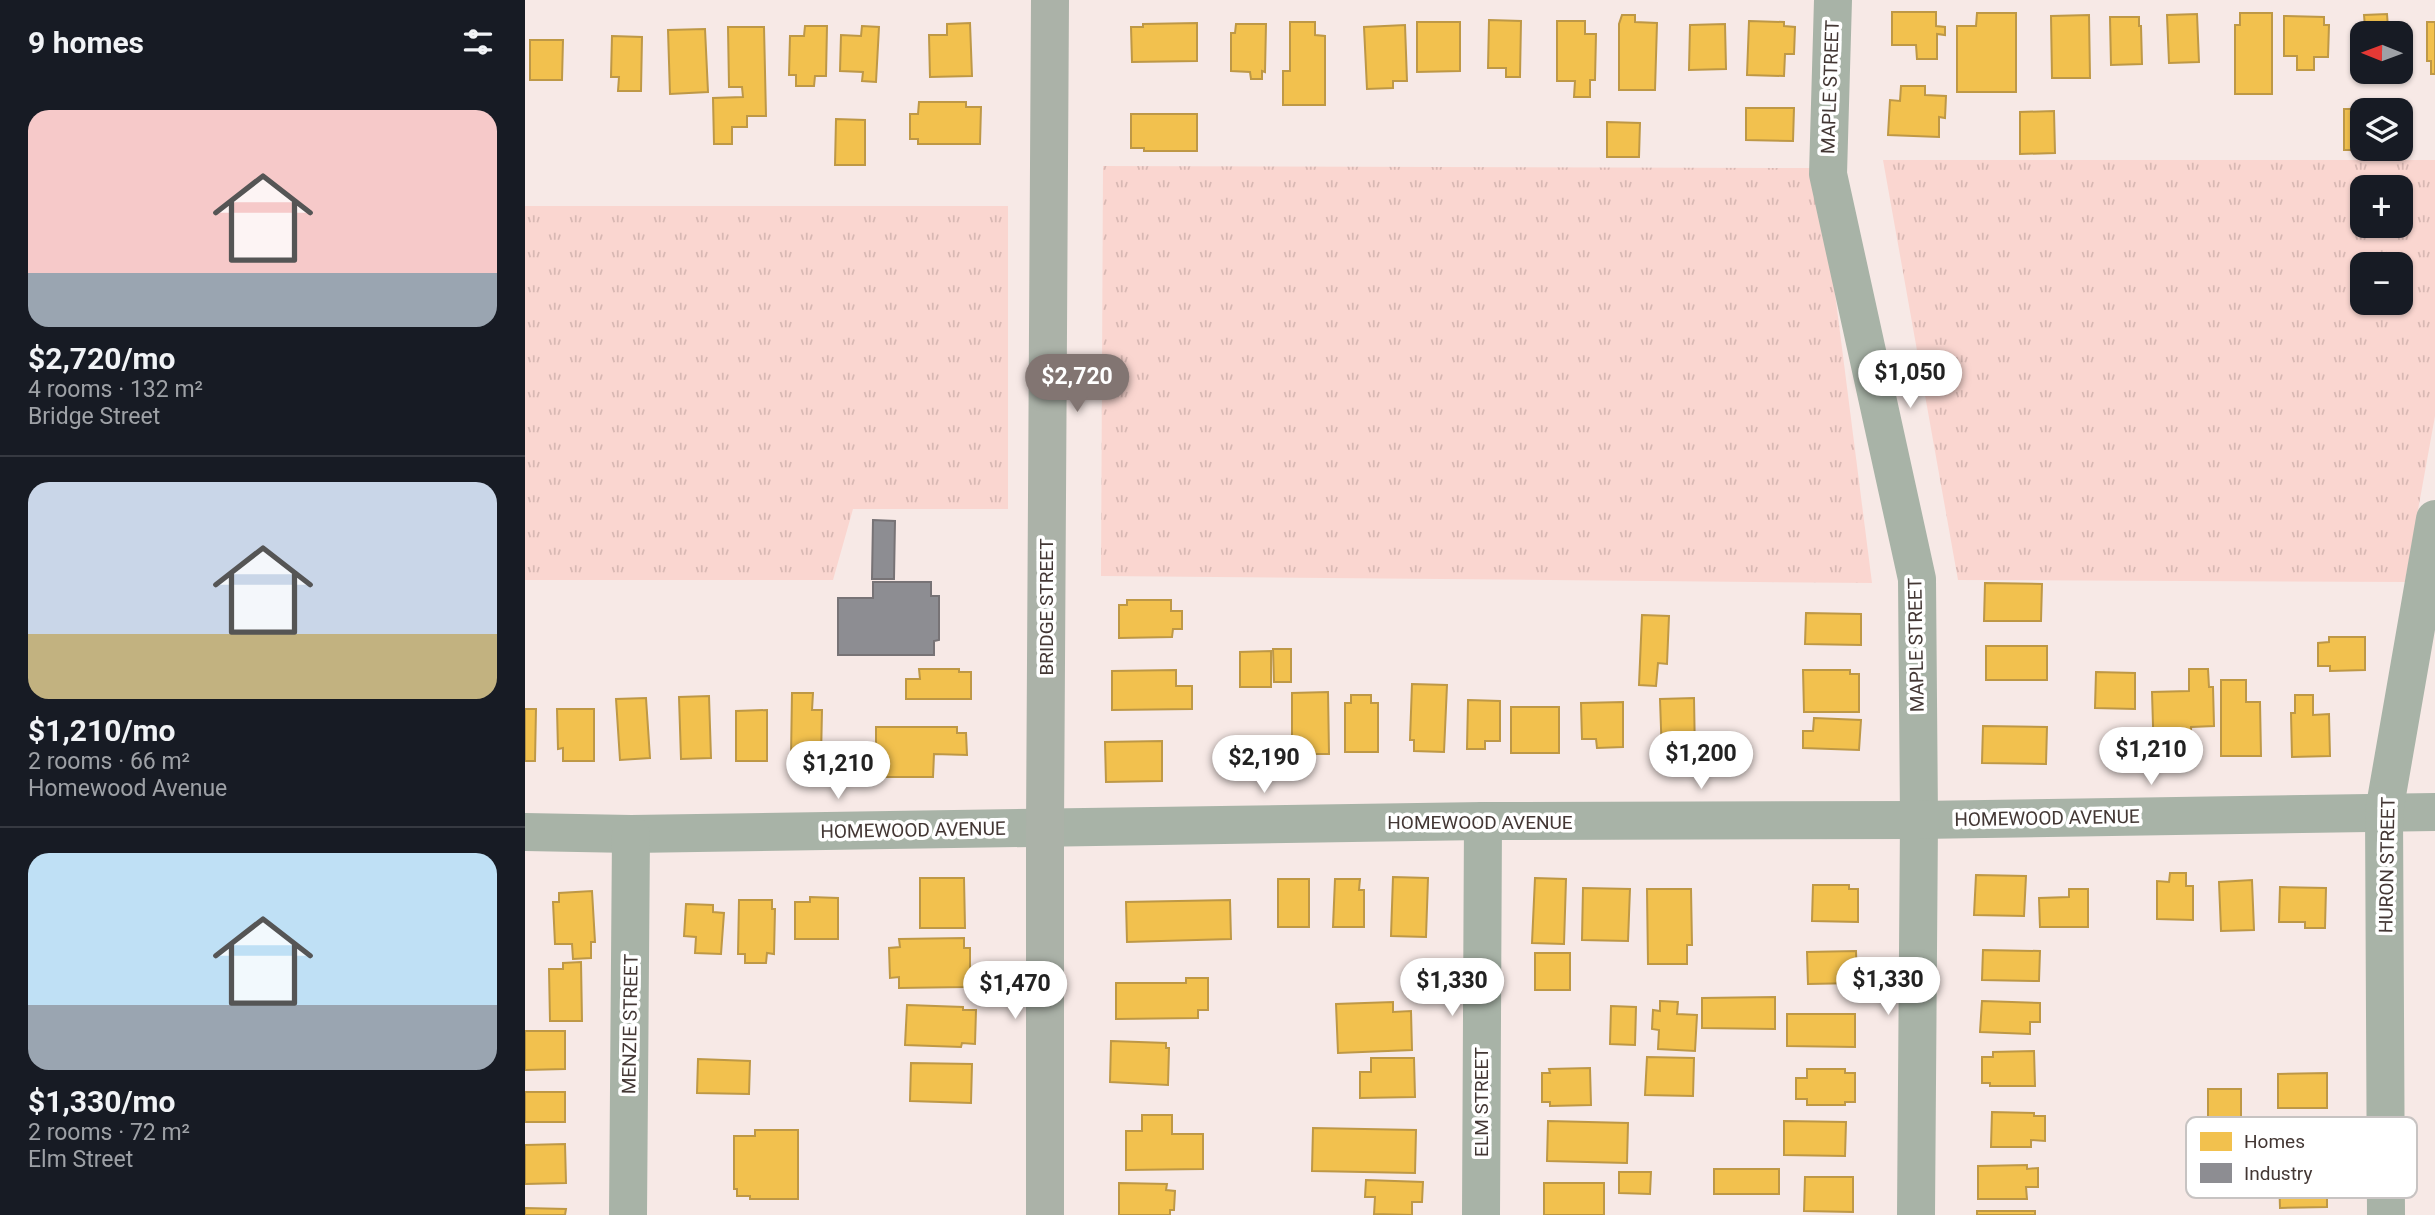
<!DOCTYPE html>
<html lang="en">
<head>
<meta charset="utf-8">
<style>
	:root { --surface:#171b24; --page:#242831; --text:#f1f3f6; --muted:#9ea1a6; --line:#363941; --accent:#827572 }
	body { margin:0; font-family:Roboto,sans-serif; background:var(--page); color:var(--text); height:100vh; display:flex; flex-direction:column; font-size:26px; white-space:nowrap }
	* { box-sizing:border-box; margin:0 }
	p { font-size:23px; color:var(--muted) }
	.icon { flex:none; width:38px; height:38px; fill:none; stroke:currentColor; stroke-width:2; stroke-linecap:round; stroke-linejoin:round }
	.map { position:relative; flex:1; overflow:hidden }
	.details { display:flex; flex-direction:column; background:var(--surface); width:525px }
	.details>* { flex:none }
	.needle { width:46px; rotate:271deg }
	.tools { position:absolute; left:1825px; top:21px; display:grid; gap:14px }
	.tools a { display:grid; place-items:center; width:63px; height:63px; border-radius:14px; background:var(--surface); box-shadow:0 2px 5px #0004; font-size:35px }
	.price { position:absolute; translate:-50% -60px; padding:0 16px; border-radius:24px; background:#fff; color:#222; font-size:23px; line-height:46px; filter:drop-shadow(0 2px 4px #0008) }
	.price::after { content:''; position:absolute; left:50%; top:42px; width:21px; height:16px; margin-left:-10px; background:inherit; clip-path:polygon(0 0,100% 0,50% 100%) }
	.price.current { background:var(--accent); color:#fff }
	ul { padding:0; list-style:none }
	li { display:grid; align-content:center; gap:14px; height:371px; padding:0 28px }
	li+li { border-top:2px solid var(--line) }
	li span { display:grid; place-items:center; height:217px; border-radius:21px; color:#555 }
	li>.icon { margin-inline-start:auto }
	span .icon { width:126px; height:126px; fill:#fffc; stroke-width:1 }
	li b { font-size:30px }
	h2 { display:flex; justify-content:space-between; align-items:center; height:84px; padding:0 28px; font-size:30px }
	main { display:flex; flex:1; min-height:0 }
	.map>svg:first-child { display:block }
</style>
</head>
<body>
<main>
<section class="details">
<h2>9 homes<svg class="icon" aria-label="filters" viewBox="0 0 24 24"><path d="M4 7h16M4 17h16"/><circle cx="9" cy="7" r="2"/><circle cx="15" cy="17" r="2"/></svg></h2>
<ul>
<li><span style="background:linear-gradient(#f6c9c9 75%,#9aa5b1 0)"><svg class="icon" aria-label="home" viewBox="0 0 24 24"><path d="M3 11l9-7 9 7M6 9v11h12V9"/></svg></span><div><b>$2,720/mo</b><p>4 rooms · 132 m²</p><p>Bridge Street</p></div></li>
<li><span style="background:linear-gradient(#c9d6e8 70%,#c2b280 0)"><svg class="icon" aria-label="home" viewBox="0 0 24 24"><path d="M3 11l9-7 9 7M6 9v11h12V9"/></svg></span><div><b>$1,210/mo</b><p>2 rooms · 66 m²</p><p>Homewood Avenue</p></div></li>
<li><span style="background:linear-gradient(#bfe0f5 70%,#9aa5b1 0)"><svg class="icon" aria-label="home" viewBox="0 0 24 24"><path d="M3 11l9-7 9 7M6 9v11h12V9"/></svg></span><div><b>$1,330/mo</b><p>2 rooms · 72 m²</p><p>Elm Street</p></div></li>
</ul>
</section>
<div class="map">
<svg width="1910" height="1215" viewBox="0 0 1910 1215">
	<defs>
		<pattern id="grass-tufts" width="24" height="20" patternUnits="userSpaceOnUse" patternTransform="scale(1.75)"><rect width="24" height="20" fill="#fad6d0"/><path d="M3 7l-1-3M5 7V3M7 7l1-3M15 17l-1-3M17 17v-4M19 17l1-3" fill="none" stroke="#d8b8b3"/></pattern>
	</defs>
	<rect width="100%" height="100%" fill="#f7e9e6"/>
	<g fill="url(#grass-tufts)" fill-rule="evenodd">
		<path d="M 1358,160 L 1910,160 L 1910,416 L 1880,582 L 1433,580 ZM 1838,187 L 1876,187 L 1876,226 L 1838,226 ZM 1838,264 L 1876,264 L 1876,303 L 1838,303 Z"/>
		<polygon points="578,166 1294,168 1347,583 576,576"/>
		<polygon points="0,206 483,206 483,509 328,509 308,580 0,580"/>
	</g>
	<g fill="#f2c14e" stroke="#be9846" stroke-width="2">
		<polygon points="1367,12 1411,12 1411,26 1420,27 1420,35 1412,34 1412,59 1392,59 1391,45 1367,45"/>
		<polygon points="1452,13 1491,13 1491,92 1432,92 1432,26 1451,26"/>
		<polygon points="1715,13 1747,13 1747,94 1710,94 1710,25 1715,25"/>
		<polygon points="1672,14 1674,62 1644,63 1642,15"/>
		<polygon points="1862,14 1863,28 1869,28 1869,33 1838,33 1837,69 1836,27 1840,27 1839,15"/>
		<polygon points="1097,15 1110,15 1110,22 1132,23 1130,90 1094,90 1094,24"/>
		<polygon points="1564,15 1565,78 1527,78 1526,16"/>
		<polygon points="1759,16 1799,17 1799,25 1804,25 1803,57 1789,57 1789,70 1772,70 1772,56 1759,56"/>
		<polygon points="1585,17 1614,17 1614,26 1616,26 1617,64 1586,65"/>
		<polygon points="964,20 996,21 995,77 981,77 981,68 963,68"/>
		<polygon points="1032,21 1060,21 1060,34 1071,34 1070,80 1065,80 1065,97 1049,97 1050,81 1032,81"/>
		<polygon points="1224,21 1259,22 1259,26 1270,27 1269,54 1260,54 1259,76 1222,75"/>
		<polygon points="765,22 790,22 790,35 800,36 800,105 758,105 758,71 765,71"/>
		<polygon points="892,22 935,22 935,71 892,72"/>
		<polygon points="1902,22 1910,22 1910,74 1906,74 1906,61 1902,61"/>
		<polygon points="445,23 447,76 405,77 404,35 422,35 422,24"/>
		<polygon points="672,23 672,61 607,62 606,27 618,27 618,24"/>
		<polygon points="711,24 741,24 740,72 737,71 737,79 726,79 725,72 706,71 706,33 710,33"/>
		<polygon points="1200,24 1201,69 1164,70 1165,25"/>
		<polygon points="880,25 882,81 868,81 868,88 842,89 839,27"/>
		<polygon points="280,26 302,26 301,76 290,76 289,86 271,86 271,75 264,75 265,36 279,36"/>
		<polygon points="337,26 354,27 351,82 337,81 338,72 315,71 316,35 336,36"/>
		<polygon points="203,27 239,27 241,116 222,116 222,127 207,127 207,144 189,144 188,98 218,97 217,87 204,87"/>
		<polygon points="180,29 183,92 145,94 143,30"/>
		<polygon points="87,36 117,37 116,91 93,91 94,77 86,77"/>
		<polygon points="5,40 38,40 37,80 5,80"/>
		<polygon points="1376,86 1400,86 1400,95 1421,96 1420,118 1414,117 1414,137 1363,135 1365,100 1375,101"/>
		<polygon points="394,102 441,102 441,107 456,107 455,144 393,144 393,139 385,139 385,114 393,114"/>
		<polygon points="1221,108 1269,108 1268,141 1221,140"/>
		<polygon points="1819,109 1855,109 1838,110 1838,149 1856,150 1819,150"/>
		<polygon points="1529,111 1530,153 1495,154 1495,112"/>
		<polygon points="606,114 672,114 672,151 619,151 619,148 606,148"/>
		<polygon points="311,119 340,120 340,165 310,165"/>
		<polygon points="1082,122 1115,123 1114,157 1082,157"/>
		<polygon points="1460,583 1517,584 1516,621 1459,621"/>
		<polygon points="602,600 646,600 646,611 657,611 657,629 648,629 647,637 594,638 594,605 602,605"/>
		<polygon points="1281,613 1336,614 1336,645 1280,644"/>
		<polygon points="1117,615 1144,616 1142,664 1133,663 1131,686 1114,685"/>
		<polygon points="1804,637 1840,637 1840,670 1805,671 1805,666 1793,666 1793,643 1804,642"/>
		<rect x="1461" y="646" width="61" height="34"/>
		<polygon points="748,649 766,649 766,682 749,682"/>
		<polygon points="746,651 746,687 715,687 715,652"/>
		<polygon points="394,669 434,669 434,672 446,672 446,699 381,699 381,679 395,679"/>
		<polygon points="1664,669 1683,669 1684,687 1688,687 1689,726 1666,727 1667,758 1629,759 1627,692 1664,691"/>
		<polygon points="651,670 651,686 667,686 667,709 587,710 587,671"/>
		<polygon points="1278,670 1325,670 1325,674 1334,674 1334,712 1279,712"/>
		<polygon points="1571,672 1610,673 1610,709 1570,708"/>
		<polygon points="1696,680 1721,680 1721,702 1735,702 1736,756 1696,756"/>
		<polygon points="887,684 922,685 919,752 889,751 889,740 885,740"/>
		<polygon points="803,692 804,754 767,754 767,693"/>
		<polygon points="267,693 288,693 287,710 297,710 296,758 266,758"/>
		<polygon points="826,695 846,695 846,703 853,703 853,752 820,752 820,703 826,703"/>
		<polygon points="1770,695 1788,695 1788,715 1804,714 1805,756 1767,757 1766,713 1770,713"/>
		<polygon points="184,696 186,758 156,759 154,697"/>
		<polygon points="121,698 125,758 95,760 91,699"/>
		<polygon points="1169,698 1170,756 1137,757 1135,699"/>
		<polygon points="943,700 975,701 975,741 960,741 960,749 942,749"/>
		<polygon points="1098,702 1098,747 1072,748 1071,739 1057,739 1056,703"/>
		<rect x="986" y="707" width="48" height="46"/>
		<polygon points="0,709 11,709 10,761 0,761"/>
		<polygon points="32,709 69,709 69,761 38,761 38,748 33,749"/>
		<polygon points="242,710 242,761 211,761 211,711"/>
		<polygon points="1289,718 1336,720 1334,750 1278,748 1278,731 1288,731"/>
		<polygon points="1458,726 1522,727 1521,764 1457,763"/>
		<polygon points="351,727 432,727 432,733 441,733 442,755 409,754 408,777 351,777"/>
		<polygon points="637,741 637,781 581,782 580,742"/>
		<polygon points="1645,873 1661,873 1661,886 1668,886 1668,920 1632,919 1632,881 1644,882"/>
		<polygon points="1451,875 1501,876 1499,916 1449,915"/>
		<polygon points="868,877 903,878 901,937 866,936"/>
		<polygon points="395,878 439,878 440,928 395,928"/>
		<polygon points="1010,878 1041,879 1039,944 1007,943"/>
		<rect x="753" y="879" width="31" height="48"/>
		<polygon points="810,879 835,879 834,890 839,890 839,927 808,927"/>
		<polygon points="1727,880 1729,930 1696,931 1694,882"/>
		<polygon points="1288,885 1324,885 1324,889 1333,889 1333,922 1287,921"/>
		<polygon points="1755,887 1801,888 1800,928 1780,928 1780,922 1754,922"/>
		<polygon points="1058,888 1105,889 1103,941 1057,940"/>
		<polygon points="1122,889 1166,889 1167,945 1162,945 1162,964 1123,964"/>
		<polygon points="1544,889 1563,889 1563,927 1515,927 1514,898 1544,897"/>
		<polygon points="67,891 70,942 66,942 66,958 48,959 47,944 30,944 28,902 34,902 34,893"/>
		<polygon points="285,897 313,898 313,939 270,939 270,902 285,902"/>
		<polygon points="214,900 247,900 247,909 250,909 249,954 242,953 241,963 220,963 220,954 213,954"/>
		<polygon points="705,900 706,939 602,942 601,902"/>
		<polygon points="161,904 188,905 188,912 199,913 196,954 170,953 171,937 159,936"/>
		<polygon points="439,938 439,948 445,948 445,978 440,978 440,987 374,988 374,977 365,978 364,948 375,947 374,939"/>
		<polygon points="1458,950 1515,951 1514,981 1457,980"/>
		<polygon points="1331,951 1332,983 1283,984 1282,952"/>
		<rect x="1010" y="953" width="35" height="37"/>
		<polygon points="56,962 57,1021 25,1021 24,969 38,969 38,963"/>
		<polygon points="661,978 683,978 683,1010 673,1010 673,1018 591,1019 591,983 661,983"/>
		<polygon points="1250,997 1250,1029 1177,1028 1177,998"/>
		<polygon points="1135,1001 1153,1002 1152,1014 1172,1015 1170,1051 1133,1049 1134,1030 1127,1029 1128,1010 1135,1011"/>
		<polygon points="1457,1001 1515,1003 1515,1022 1505,1022 1505,1034 1455,1032"/>
		<polygon points="868,1002 868,1012 886,1011 887,1050 813,1053 811,1004"/>
		<polygon points="382,1005 438,1007 438,1010 451,1010 450,1044 437,1043 436,1047 380,1045"/>
		<polygon points="1086,1006 1111,1007 1110,1045 1085,1044"/>
		<polygon points="1262,1014 1330,1014 1330,1047 1262,1046"/>
		<polygon points="0,1031 40,1031 40,1069 0,1070"/>
		<polygon points="586,1041 641,1043 641,1048 644,1048 643,1085 585,1082"/>
		<polygon points="1509,1051 1510,1086 1465,1086 1465,1083 1457,1083 1457,1057 1468,1057 1468,1052"/>
		<polygon points="1122,1057 1169,1058 1168,1096 1120,1095"/>
		<polygon points="846,1058 889,1058 890,1097 835,1098 835,1072 846,1072"/>
		<polygon points="173,1059 225,1061 224,1094 172,1093"/>
		<polygon points="386,1063 447,1064 446,1103 385,1101"/>
		<polygon points="1065,1068 1066,1105 1025,1106 1025,1102 1017,1102 1017,1073 1025,1073 1024,1069"/>
		<polygon points="1282,1069 1320,1069 1320,1073 1330,1073 1330,1102 1320,1102 1320,1105 1282,1105 1282,1099 1271,1099 1271,1078 1282,1078"/>
		<polygon points="1802,1073 1802,1108 1753,1108 1753,1074"/>
		<rect x="1683" y="1089" width="33" height="31"/>
		<rect x="0" y="1092" width="40" height="30"/>
		<polygon points="1467,1112 1509,1113 1509,1116 1520,1116 1520,1141 1506,1140 1506,1147 1466,1147"/>
		<polygon points="617,1115 647,1115 647,1134 678,1134 678,1169 601,1170 601,1131 617,1131"/>
		<polygon points="1023,1121 1103,1123 1102,1163 1022,1161"/>
		<polygon points="1259,1121 1321,1122 1320,1156 1259,1155"/>
		<polygon points="788,1128 891,1130 890,1173 787,1171"/>
		<polygon points="230,1130 273,1130 273,1199 225,1199 225,1196 212,1196 212,1189 209,1189 209,1136 230,1136"/>
		<polygon points="40,1144 41,1183 0,1184 0,1145"/>
		<polygon points="1502,1165 1502,1169 1513,1168 1513,1187 1501,1187 1502,1199 1453,1199 1453,1166"/>
		<rect x="1189" y="1169" width="65" height="25"/>
		<polygon points="1094,1172 1126,1172 1125,1194 1094,1193"/>
		<polygon points="1754,1173 1802,1173 1802,1207 1755,1208"/>
		<polygon points="1280,1177 1328,1177 1328,1212 1279,1211"/>
		<polygon points="841,1180 898,1182 897,1202 887,1202 887,1215 849,1214 850,1197 840,1197"/>
		<polygon points="594,1183 642,1184 641,1190 650,1191 649,1210 645,1210 645,1215 594,1215"/>
		<rect x="1019" y="1183" width="60" height="32"/>
		<polygon points="0,1208 41,1209 40,1215 0,1215"/>
		<rect x="1452" y="1211" width="58" height="4"/>
	</g>
	<g fill="#8d8d92" stroke="#777376" stroke-width="2">
		<polygon points="348,520 370,521 369,579 347,579"/>
		<polygon points="348,582 406,582 406,596 414,596 414,640 409,641 409,655 313,655 313,598 348,598"/>
	</g>
	<g fill="none" stroke-linecap="round" stroke-linejoin="round">
		<g stroke="#a8b3a7" stroke-width="38">
			<polyline points="1308,0 1303,174 1392,579 1394,820 1391,1215"/>
			<polyline points="0,832 106,834 958,821 1394,820 1910,812"/>
			<polyline points="103,1215 106,834"/>
			<polyline points="956,1215 958,821"/>
			<polyline points="1861,1215 1859,812 1910,519"/>
		</g>
		<polyline stroke="#abb2a8" stroke-width="38" points="520,1215 520,828 525,0"/>
	</g>
	<g text-anchor="middle" dominant-baseline="central" stroke-width="7" stroke-linejoin="round" paint-order="stroke">
		<g font-size="19" fill="#433734" stroke="#fff">
			<text transform="translate(1305 87) rotate(-88)">MAPLE STREET</text>
			<text transform="translate(521 607) rotate(-90)">BRIDGE STREET</text>
			<text transform="translate(1391 645) rotate(-91)">MAPLE STREET</text>
			<text transform="translate(1522 818) rotate(-1)">HOMEWOOD AVENUE</text>
			<text x="955" y="822">HOMEWOOD AVENUE</text>
			<text transform="translate(388 830) rotate(-1)">HOMEWOOD AVENUE</text>
			<text transform="translate(1862 865) rotate(-89)">HURON STREET</text>
			<text transform="translate(105 1024) rotate(-89)">MENZIE STREET</text>
			<text transform="translate(956 1102) rotate(-90)">ELM STREET</text>
		</g>
	</g>
	<rect x="1661" y="1117" width="231" height="81" rx="10" fill="#fff" stroke="#c7c3c2" stroke-width="2"/>
	<rect x="1675" y="1132" width="32" height="19" fill="#f2c14e"/>
	<rect x="1675" y="1163" width="32" height="20" fill="#8d8d92"/>
	<g font-size="19" fill="#433734">
		<text x="1719" y="1148">Homes</text>
		<text x="1719" y="1180">Industry</text>
	</g>
</svg>
<div class="tools">
<a><svg class="needle" viewBox="-14 -14 28 28"><path d="M0-13l5 13h-10z" fill="#e53935"/><path d="M0 13l5-13h-10z" fill="#9ea1a6"/></svg></a>
<a><svg class="icon" aria-label="layers" viewBox="0 0 24 24"><path d="M12 4l9 5-9 5-9-5zM3 14l9 5 9-5"/></svg></a>
<a>+</a>
<a>−</a>
</div>
<b class="price" style="left:1385px;top:410px">$1,050</b>
<b class="price current" style="left:552px;top:414px">$2,720</b>
<b class="price" style="left:1626px;top:787px">$1,210</b>
<b class="price" style="left:1176px;top:791px">$1,200</b>
<b class="price" style="left:739px;top:795px">$2,190</b>
<b class="price" style="left:313px;top:801px">$1,210</b>
<b class="price" style="left:1363px;top:1017px">$1,330</b>
<b class="price" style="left:927px;top:1018px">$1,330</b>
<b class="price" style="left:490px;top:1021px">$1,470</b>
</div>
</main>
</body>
</html>
